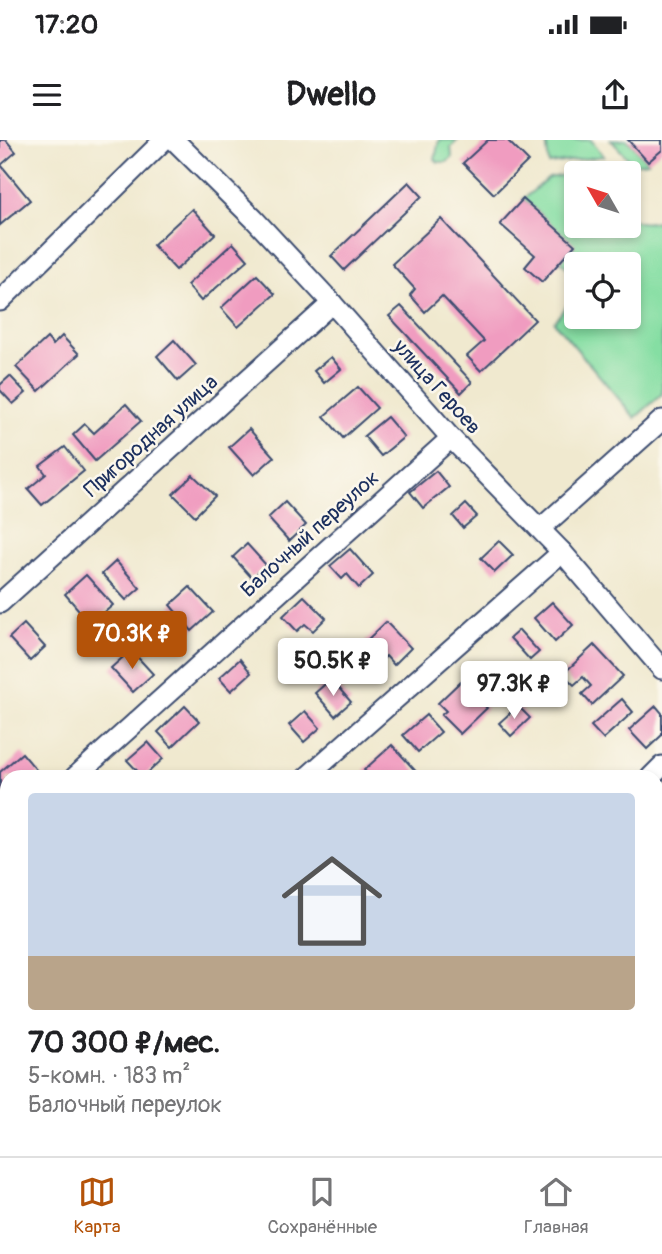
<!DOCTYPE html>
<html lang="ru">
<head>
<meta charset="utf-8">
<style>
	:root { --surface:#fff; --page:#f6f6f6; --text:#202124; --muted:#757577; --line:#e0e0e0; --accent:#b45309 }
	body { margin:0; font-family:Pangolin,sans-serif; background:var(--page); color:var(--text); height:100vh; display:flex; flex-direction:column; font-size:26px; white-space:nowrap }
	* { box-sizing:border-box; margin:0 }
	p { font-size:23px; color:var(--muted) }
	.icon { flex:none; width:38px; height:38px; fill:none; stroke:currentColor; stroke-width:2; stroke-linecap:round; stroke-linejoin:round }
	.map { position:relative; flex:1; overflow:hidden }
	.details { position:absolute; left:0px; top:630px; width:663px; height:387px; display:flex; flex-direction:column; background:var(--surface); border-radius:21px 21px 0 0; box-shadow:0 4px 10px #0003 }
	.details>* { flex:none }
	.needle { width:46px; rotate:309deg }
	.fabs { position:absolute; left:564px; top:21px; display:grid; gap:14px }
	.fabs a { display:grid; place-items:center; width:77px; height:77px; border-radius:7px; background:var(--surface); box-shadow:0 4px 10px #0003; font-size:35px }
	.price { position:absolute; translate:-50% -60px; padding:0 16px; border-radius:7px; background:#fff; color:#222; font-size:23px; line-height:46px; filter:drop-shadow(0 2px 4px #0008) }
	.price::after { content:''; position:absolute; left:50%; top:42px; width:21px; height:16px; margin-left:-10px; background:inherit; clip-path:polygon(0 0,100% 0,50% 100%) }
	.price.current { background:var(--accent); color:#fff }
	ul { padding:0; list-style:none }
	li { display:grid; align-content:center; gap:14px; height:371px; padding:0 28px }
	li span { display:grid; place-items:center; height:217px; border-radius:7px; color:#555 }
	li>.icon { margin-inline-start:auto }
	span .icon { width:126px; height:126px; fill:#fffc; stroke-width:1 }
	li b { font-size:30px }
	.status { display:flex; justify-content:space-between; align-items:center; height:49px; padding:0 35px; background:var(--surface); direction:ltr }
	.status svg { height:19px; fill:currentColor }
	header { display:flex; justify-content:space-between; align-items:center; height:91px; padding:0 28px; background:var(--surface); font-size:32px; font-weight:700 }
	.tab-bar { display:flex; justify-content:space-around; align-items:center; height:98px; border-top:2px solid var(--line); background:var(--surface); font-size:19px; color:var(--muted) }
	.tab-bar a { display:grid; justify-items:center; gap:4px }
	.tab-bar .current { color:var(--accent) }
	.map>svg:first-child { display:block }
</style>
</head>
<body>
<div class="status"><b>17:20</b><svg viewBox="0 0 49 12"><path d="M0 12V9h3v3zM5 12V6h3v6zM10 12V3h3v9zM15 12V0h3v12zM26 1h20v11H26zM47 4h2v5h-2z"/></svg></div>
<header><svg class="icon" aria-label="menu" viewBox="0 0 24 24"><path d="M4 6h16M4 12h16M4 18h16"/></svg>Dwello<svg class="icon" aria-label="share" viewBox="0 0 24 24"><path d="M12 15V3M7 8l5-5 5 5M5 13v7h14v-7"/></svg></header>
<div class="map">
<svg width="662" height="1016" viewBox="0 0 662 1016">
	<rect width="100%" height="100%" fill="#fbf7ec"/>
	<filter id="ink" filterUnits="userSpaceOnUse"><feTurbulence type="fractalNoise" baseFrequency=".0143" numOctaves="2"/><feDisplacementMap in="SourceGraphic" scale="14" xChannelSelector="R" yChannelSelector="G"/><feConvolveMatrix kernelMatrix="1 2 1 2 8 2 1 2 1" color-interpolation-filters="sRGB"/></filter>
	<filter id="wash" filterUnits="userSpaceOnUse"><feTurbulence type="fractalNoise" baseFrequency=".00686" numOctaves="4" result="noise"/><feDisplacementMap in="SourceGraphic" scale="28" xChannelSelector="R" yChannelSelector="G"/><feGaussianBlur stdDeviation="1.57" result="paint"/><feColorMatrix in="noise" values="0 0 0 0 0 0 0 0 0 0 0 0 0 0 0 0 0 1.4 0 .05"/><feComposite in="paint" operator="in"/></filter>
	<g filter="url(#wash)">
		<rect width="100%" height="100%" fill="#f0e9cf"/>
		<g fill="#85dea3" stroke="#508680" stroke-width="2">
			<polygon points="439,0 458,0 451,7 452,17 447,22 438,22 435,19"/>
			<polygon points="546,0 591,0 604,16 549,24"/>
			<polygon points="611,0 628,0 648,22 633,24"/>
			<path d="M 612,26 L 619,33 L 576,33 L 576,86 L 628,86 L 628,76 C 639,85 649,83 662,80 L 662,254 L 635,278 L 554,182 L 576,154 L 576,177 L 628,177 L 628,124 L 576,124 L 576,136 L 560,121 L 574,105 L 523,59 L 549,38 Z"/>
		</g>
		<g id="blocks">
			<g fill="#f09cc0">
				<polygon points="0,0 6,0 16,12 1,25 30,60 0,85"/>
				<polygon points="488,0 507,0 528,21 494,54 463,23"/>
				<polygon points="628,0 662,0 662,10 648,22"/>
				<polygon points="409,42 422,56 344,130 331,116"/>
				<polygon points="523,59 575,105 542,142 525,127 535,115 500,84"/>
				<polygon points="192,69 215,94 176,130 153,105"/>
				<polygon points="441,79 535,180 481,231 467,216 484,201 442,156 425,172 410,155 415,149 392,124"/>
				<polygon points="233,103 248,120 201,161 187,145"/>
				<polygon points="257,135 275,154 238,187 221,168"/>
				<polygon points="401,166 472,242 461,253 389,176"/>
				<polygon points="62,196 79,214 39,251 16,227 47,198 53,205"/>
				<polygon points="174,200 196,225 178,241 157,216"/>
				<polygon points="331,217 341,229 324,243 314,231"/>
				<polygon points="10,236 26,253 13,264 0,250 0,245"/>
				<polygon points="358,247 377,268 343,298 324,276"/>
				<polygon points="126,264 141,281 95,321 73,295 85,284 94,293"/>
				<polygon points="387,277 404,297 381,316 364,296"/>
				<polygon points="249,289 274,317 254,335 229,307"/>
				<polygon points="65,307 84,331 42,365 28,349 46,334 40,326"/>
				<polygon points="436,331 449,347 423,368 410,352"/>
				<polygon points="193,335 215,356 195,376 173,354"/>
				<polygon points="285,362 306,385 289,401 268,378"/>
				<polygon points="466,364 477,376 463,388 453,376"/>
				<polygon points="499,401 513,415 495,432 481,418"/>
				<polygon points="247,404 266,425 252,438 233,417"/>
				<polygon points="350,409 373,435 359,448 347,434 342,439 330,426"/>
				<polygon points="116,421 140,448 126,460 102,434"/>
				<polygon points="86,435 113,465 91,484 65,454"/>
				<polygon points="190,447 213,472 192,491 170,465"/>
				<polygon points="304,456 326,478 313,491 305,484 297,491 283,476"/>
				<polygon points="552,462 573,485 555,502 534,478"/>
				<polygon points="386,482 411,508 394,525 386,516 382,520 365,502"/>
				<polygon points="24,484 45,507 30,521 9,498"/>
				<polygon points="519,490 539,512 530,520 510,498"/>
				<polygon points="594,505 623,536 592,565 582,554 591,546 583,537 574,545 563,534"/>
				<polygon points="131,510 153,534 133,552 111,528"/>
				<polygon points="240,519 251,533 231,551 219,538"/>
				<polygon points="331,539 351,562 335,576 315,553"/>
				<polygon points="461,541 487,568 460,594 441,575 446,571 438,563"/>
				<polygon points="622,559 633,572 603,599 591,586"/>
				<polygon points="185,566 199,581 172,607 158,592"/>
				<polygon points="518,566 530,578 511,596 499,583"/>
				<polygon points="656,566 662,573 662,595 647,609 629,590"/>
				<polygon points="305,571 320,588 304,602 289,585"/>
				<polygon points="426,575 441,592 418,612 403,595"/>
				<polygon points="148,602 163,619 143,637 127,620"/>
				<polygon points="392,605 420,636 418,637 370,637 364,630"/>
				<polygon points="22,613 39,633 34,637 7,637 7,656 0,648 0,632"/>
				<polygon points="0,748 7,755 7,768 0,775"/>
				<polygon points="7,896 7,927 0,920 0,903"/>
				<polygon points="240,1010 264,1010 267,1012 264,1016 234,1016"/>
				<polygon points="366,1010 396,1010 402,1016 359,1016"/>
			</g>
		</g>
	</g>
	<g filter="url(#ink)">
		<use href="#blocks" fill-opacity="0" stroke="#3b4b6f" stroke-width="2"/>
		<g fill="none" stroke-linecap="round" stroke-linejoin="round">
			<defs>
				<g id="minor">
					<polyline points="174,0 254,79 332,163 451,298 562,412 662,529"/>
					<polyline points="0,161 164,0"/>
					<polyline points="540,389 662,280"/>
					<polyline points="0,463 332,163"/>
					<polyline points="75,637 451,298"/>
					<polyline points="307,637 562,412"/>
					<polyline points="651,637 662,626"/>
					<polyline points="0,715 7,721"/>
					<polyline points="300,1010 309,1016"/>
				</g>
			</defs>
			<use href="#minor" stroke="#3b4b6f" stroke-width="23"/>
			<use href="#minor" stroke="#fff" stroke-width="19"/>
		</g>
	</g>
	<g text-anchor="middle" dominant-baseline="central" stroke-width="5" stroke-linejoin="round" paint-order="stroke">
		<g font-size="21" fill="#1b2f5e" stroke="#fbf7ec">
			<text transform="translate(437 247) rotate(48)">улица Героев</text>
			<text transform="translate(151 296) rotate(-42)">Пригородная улица</text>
			<text transform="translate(310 394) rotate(-42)">Балочный переулок</text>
		</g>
	</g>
</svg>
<div class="fabs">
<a><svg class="needle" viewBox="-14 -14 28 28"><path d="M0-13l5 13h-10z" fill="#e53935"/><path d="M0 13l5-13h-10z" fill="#757577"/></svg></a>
<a><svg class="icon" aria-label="locate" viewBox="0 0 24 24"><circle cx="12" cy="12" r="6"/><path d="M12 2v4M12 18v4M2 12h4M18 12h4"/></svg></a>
</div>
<b class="price current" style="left:132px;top:531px">70.3K ₽</b>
<b class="price" style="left:333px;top:558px">50.5K ₽</b>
<b class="price" style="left:514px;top:581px">97.3K ₽</b>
<section class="details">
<ul>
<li><span style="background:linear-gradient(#c9d6e8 75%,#b9a48a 0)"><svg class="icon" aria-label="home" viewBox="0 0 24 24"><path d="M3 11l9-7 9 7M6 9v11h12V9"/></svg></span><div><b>70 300 ₽/мес.</b><p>5-комн. · 183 m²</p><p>Балочный переулок</p></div></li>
</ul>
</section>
</div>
<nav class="tab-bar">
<a class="current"><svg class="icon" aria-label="map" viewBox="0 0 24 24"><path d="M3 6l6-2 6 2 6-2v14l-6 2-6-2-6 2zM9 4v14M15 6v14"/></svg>Карта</a>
<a><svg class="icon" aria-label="saved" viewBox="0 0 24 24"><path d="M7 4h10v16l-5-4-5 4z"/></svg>Сохранённые</a>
<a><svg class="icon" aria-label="home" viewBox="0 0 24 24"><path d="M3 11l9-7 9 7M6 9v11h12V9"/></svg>Главная</a>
</nav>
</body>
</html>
